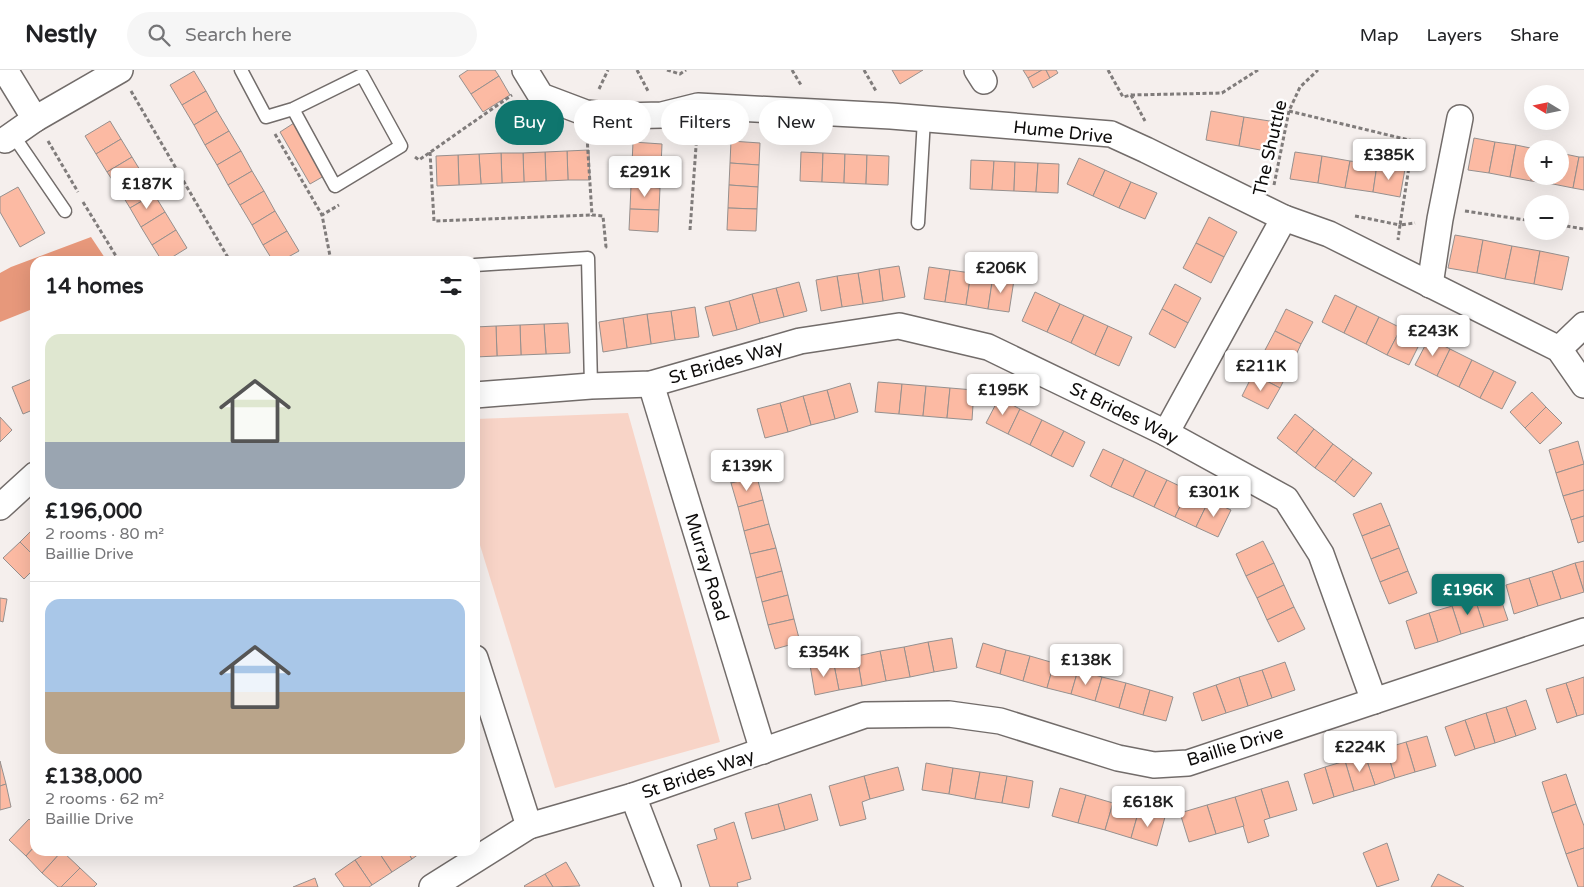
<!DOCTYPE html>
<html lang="en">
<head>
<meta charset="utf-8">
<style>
	:root { --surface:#fff; --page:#f6f6f6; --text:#202124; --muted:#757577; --line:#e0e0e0; --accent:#0f766e }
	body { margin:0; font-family:"Varela Round",sans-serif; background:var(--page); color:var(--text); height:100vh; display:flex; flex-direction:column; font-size:19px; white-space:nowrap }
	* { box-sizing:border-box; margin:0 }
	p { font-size:16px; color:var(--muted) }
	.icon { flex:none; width:28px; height:28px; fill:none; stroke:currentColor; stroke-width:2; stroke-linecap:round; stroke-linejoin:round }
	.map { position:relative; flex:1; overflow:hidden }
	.side { position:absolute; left:30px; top:186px; width:450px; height:600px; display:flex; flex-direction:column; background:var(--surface); border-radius:15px; box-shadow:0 5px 20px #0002 }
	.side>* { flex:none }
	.hud { position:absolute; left:495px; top:30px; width:475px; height:45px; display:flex; gap:10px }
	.needle { width:32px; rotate:280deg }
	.fabs { position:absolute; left:1524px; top:15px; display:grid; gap:10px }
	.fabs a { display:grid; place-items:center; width:45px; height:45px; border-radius:50%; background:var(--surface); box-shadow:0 5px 20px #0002; font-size:25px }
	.price { position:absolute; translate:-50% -42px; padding:0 11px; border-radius:5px; background:#fff; color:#222; font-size:16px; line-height:32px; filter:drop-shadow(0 1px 2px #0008) }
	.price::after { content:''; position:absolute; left:50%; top:30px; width:15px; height:11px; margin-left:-8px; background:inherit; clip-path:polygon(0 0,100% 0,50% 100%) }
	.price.selected { background:var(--accent); color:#fff }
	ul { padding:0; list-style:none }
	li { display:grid; align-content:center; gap:10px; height:265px; padding:0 15px }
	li+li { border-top:1px solid var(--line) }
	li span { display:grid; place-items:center; height:155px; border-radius:15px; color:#555 }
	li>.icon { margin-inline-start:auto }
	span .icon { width:90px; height:90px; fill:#fffc; stroke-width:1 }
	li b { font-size:21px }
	h2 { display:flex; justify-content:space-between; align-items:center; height:60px; padding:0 15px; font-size:21px }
	.chip { padding:0 18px; border-radius:22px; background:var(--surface); box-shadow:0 5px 20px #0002; font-size:18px; line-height:45px }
	.chip.selected { background:var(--accent); color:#fff }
	header { display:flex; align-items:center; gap:30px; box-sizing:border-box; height:70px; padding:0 25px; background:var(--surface); border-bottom:1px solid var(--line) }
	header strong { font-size:24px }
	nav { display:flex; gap:28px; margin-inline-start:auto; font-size:18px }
	.search { width:350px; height:45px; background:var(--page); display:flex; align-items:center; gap:12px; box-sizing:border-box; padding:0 18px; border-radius:28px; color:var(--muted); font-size:19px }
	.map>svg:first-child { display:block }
</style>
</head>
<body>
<header>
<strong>Nestly</strong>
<div class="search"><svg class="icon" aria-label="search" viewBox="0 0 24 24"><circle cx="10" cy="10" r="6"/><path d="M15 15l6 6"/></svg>Search here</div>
<nav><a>Map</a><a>Layers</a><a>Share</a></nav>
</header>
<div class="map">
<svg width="1584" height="817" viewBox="0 0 1584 817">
	<rect width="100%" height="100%" fill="#f5efed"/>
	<polygon fill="#f8d4c7" points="628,343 720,672 555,718 475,459 475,349"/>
	<polygon fill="#e7987b" points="91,167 107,191 35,191 35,238 0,252 0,203 11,197"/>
	<g fill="#fcbaa3" stroke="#96908e">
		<polygon points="468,0 495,0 499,6 471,24 459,6"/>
		<polygon points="892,0 923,0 900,14"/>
		<polygon points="1023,0 1042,0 1028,8"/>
		<polygon points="1042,0 1046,0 1050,8 1033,18 1028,8"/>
		<polygon points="1046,0 1056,0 1058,3 1050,8"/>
		<polygon points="194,1 206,21 182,35 170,15"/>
		<polygon points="499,6 510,25 483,42 471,24"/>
		<polygon points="206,21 217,41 194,55 182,35"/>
		<polygon points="217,41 229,61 205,75 194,55"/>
		<polygon points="1211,41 1244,47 1239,76 1206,70"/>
		<polygon points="1244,47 1276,52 1271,82 1239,76"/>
		<polygon points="110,51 121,69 96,84 85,66"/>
		<polygon points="294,53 324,106 310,114 280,62"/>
		<polygon points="229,61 241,81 217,95 205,75"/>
		<polygon points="1474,68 1495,72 1489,103 1468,100"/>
		<polygon points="121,69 132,87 107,102 96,84"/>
		<polygon points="731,71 760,73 759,95 730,93"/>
		<polygon points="633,72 662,74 661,96 632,94"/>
		<polygon points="1495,72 1516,75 1510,107 1489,103"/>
		<polygon points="1516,75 1535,79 1532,79 1531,111 1510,107"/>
		<polygon points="589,80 590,110 568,110 567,81"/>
		<polygon points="241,81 252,101 228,115 217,95"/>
		<polygon points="567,81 568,110 546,111 545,82"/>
		<polygon points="545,82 546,111 524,112 523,83"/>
		<polygon points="801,82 823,83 822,112 800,111"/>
		<polygon points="1295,82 1322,86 1318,113 1290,109"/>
		<polygon points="501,83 523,83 524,112 502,113"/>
		<polygon points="501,83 502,113 481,114 479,84"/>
		<polygon points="823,83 845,84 844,113 822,112"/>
		<polygon points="1560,83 1579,87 1573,118 1553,114 1554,106 1560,106"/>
		<polygon points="479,84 481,114 459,115 458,85"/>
		<polygon points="845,84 867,85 866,114 844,113"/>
		<polygon points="458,85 459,115 437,116 436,86"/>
		<polygon points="867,85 889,86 888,115 866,114"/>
		<polygon points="1322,86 1350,91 1345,118 1318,113"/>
		<polygon points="132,87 143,105 119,120 107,102"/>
		<polygon points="1579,87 1584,87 1584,120 1573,118"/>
		<polygon points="1079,88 1105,100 1093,126 1067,114"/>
		<polygon points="971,90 994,91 992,120 970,119"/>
		<polygon points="994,91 1015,92 1014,121 992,120"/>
		<polygon points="1350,91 1377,95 1373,122 1345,118"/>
		<polygon points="1015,92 1038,93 1036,122 1014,121"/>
		<polygon points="730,93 759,95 758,117 729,115"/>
		<polygon points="1038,93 1059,94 1058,123 1036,122"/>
		<polygon points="632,94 661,96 660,118 631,116"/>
		<polygon points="1377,95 1405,99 1400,127 1373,122"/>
		<polygon points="1105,100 1131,112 1119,138 1093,126"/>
		<polygon points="252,101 264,121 240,135 228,115"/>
		<polygon points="1532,104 1532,106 1554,106 1553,114 1531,111"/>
		<polygon points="143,105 154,124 130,138 119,120"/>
		<polygon points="1131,112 1157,123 1145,149 1119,138"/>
		<polygon points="729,115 758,117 757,139 728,138"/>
		<polygon points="631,116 660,118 659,140 630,139"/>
		<polygon points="18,117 45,163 20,177 0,142 0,127"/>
		<polygon points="264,121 275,141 252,155 240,135"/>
		<polygon points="154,124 165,142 141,157 130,138"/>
		<polygon points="728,138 757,139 756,161 727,160"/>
		<polygon points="630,139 659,140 658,162 629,160"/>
		<polygon points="275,141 287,161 263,175 252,155"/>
		<polygon points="165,142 176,160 152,175 141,157"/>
		<polygon points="1209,147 1237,162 1224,187 1196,173"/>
		<polygon points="176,160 187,178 166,191 162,191 152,175"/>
		<polygon points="287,161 299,181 281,191 273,191 263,175"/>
		<polygon points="1455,165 1483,170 1477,203 1448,198"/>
		<polygon points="1483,170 1512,176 1505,209 1477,203"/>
		<polygon points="1196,173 1224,187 1211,213 1183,198"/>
		<polygon points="1512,176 1540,181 1534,214 1505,209"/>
		<polygon points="1540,181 1569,187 1562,220 1534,214"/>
		<polygon points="899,196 905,227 883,231 879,199"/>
		<polygon points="929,197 950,200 945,232 924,229"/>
		<polygon points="879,199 883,231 863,234 858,203"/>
		<polygon points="950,200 971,203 966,235 945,232"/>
		<polygon points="858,203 863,234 842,237 837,206"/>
		<polygon points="971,203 993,206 988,239 966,235"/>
		<polygon points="837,206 842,237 821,241 816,210"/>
		<polygon points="993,206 1014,210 1009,242 988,239"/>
		<polygon points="799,212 807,241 784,247 776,218"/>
		<polygon points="1175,214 1201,228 1188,253 1162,239"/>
		<polygon points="776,218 784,247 760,253 752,224"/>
		<polygon points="1035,222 1060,234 1047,262 1022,251"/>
		<polygon points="752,224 760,253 737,260 729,231"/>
		<polygon points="1335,225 1357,236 1344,263 1322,252"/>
		<polygon points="729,231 737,260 713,266 705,237"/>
		<polygon points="1060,234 1084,245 1071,273 1047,262"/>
		<polygon points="1357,236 1379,247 1366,274 1344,263"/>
		<polygon points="695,237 699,267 675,270 671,241"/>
		<polygon points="1162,239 1188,253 1175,278 1149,264"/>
		<polygon points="1286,239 1313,252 1301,274 1275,261"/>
		<polygon points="671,241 675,270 651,274 647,244"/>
		<polygon points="647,244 651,274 627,278 623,248"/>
		<polygon points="1084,245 1108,256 1095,285 1071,273"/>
		<polygon points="1379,247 1401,258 1387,285 1366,274"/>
		<polygon points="623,248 627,278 603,282 599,252"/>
		<polygon points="568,253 570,283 546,284 544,254"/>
		<polygon points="544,254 546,284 521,285 520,255"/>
		<polygon points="520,255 521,285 497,286 496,256"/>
		<polygon points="496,256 497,286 475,287 475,257"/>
		<polygon points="1108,256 1132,267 1119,296 1095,285"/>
		<polygon points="1401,258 1422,269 1409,295 1387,285"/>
		<polygon points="1275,261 1301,274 1291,296 1264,282"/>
		<polygon points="1429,268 1450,279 1437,306 1415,295"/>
		<polygon points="1450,279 1472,290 1459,317 1437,306"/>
		<polygon points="1264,282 1291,296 1280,318 1253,304"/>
		<polygon points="1472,290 1494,301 1480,328 1459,317"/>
		<polygon points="1494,301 1516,312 1502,339 1480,328"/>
		<polygon points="1253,304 1280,318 1268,339 1242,326"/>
		<polygon points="34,308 35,339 23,344 12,317"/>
		<polygon points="878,312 902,314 899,344 875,342"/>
		<polygon points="850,313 858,342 835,349 827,320"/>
		<polygon points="902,314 926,316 923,346 899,344"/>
		<polygon points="926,316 950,318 947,348 923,346"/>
		<polygon points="950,318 974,320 972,350 947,348"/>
		<polygon points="827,320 835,349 811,355 803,326"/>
		<polygon points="1532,322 1546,337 1525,358 1510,342"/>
		<polygon points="803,326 811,355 788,362 780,333"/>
		<polygon points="999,328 1020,339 1008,364 986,353"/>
		<polygon points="780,333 788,362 765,368 757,339"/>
		<polygon points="1546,337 1562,353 1540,374 1525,358"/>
		<polygon points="1020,339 1042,350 1030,375 1008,364"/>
		<polygon points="1295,344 1314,359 1296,383 1277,368"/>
		<polygon points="0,347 12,360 0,372"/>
		<polygon points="1042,350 1064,361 1051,386 1030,375"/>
		<polygon points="1314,359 1333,374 1315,398 1296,383"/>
		<polygon points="1064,361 1085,372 1073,397 1051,386"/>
		<polygon points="1578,371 1584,394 1556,403 1549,380"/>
		<polygon points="1333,374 1353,389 1335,412 1315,398"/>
		<polygon points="1103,379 1124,389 1111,417 1090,406"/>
		<polygon points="751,383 757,407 731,413 725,390"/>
		<polygon points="1124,389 1146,400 1133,427 1111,417"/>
		<polygon points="1353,389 1372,403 1354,427 1335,412"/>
		<polygon points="1584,394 1584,420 1563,426 1556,403"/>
		<polygon points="1146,400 1167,410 1154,437 1133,427"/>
		<polygon points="757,407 763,430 738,437 731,413"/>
		<polygon points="1167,410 1188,420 1175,447 1154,437"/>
		<polygon points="1188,420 1209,430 1196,457 1175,447"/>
		<polygon points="1584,420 1584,446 1571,450 1563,426"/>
		<polygon points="763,430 769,454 744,461 738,437"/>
		<polygon points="1209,430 1231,440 1218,467 1196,457"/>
		<polygon points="1381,433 1390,455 1362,466 1353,444"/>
		<polygon points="1584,446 1584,471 1578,473 1571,450"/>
		<polygon points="769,454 776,478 750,484 744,461"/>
		<polygon points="1390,455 1399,478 1371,489 1362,466"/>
		<polygon points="35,457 35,487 20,472"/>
		<polygon points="1263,471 1274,493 1246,506 1236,484"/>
		<polygon points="20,472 35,487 35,498 24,509 3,488"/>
		<polygon points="776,478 782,501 756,508 750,484"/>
		<polygon points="1399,478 1408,501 1380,512 1371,489"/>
		<polygon points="1584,491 1584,522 1575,493"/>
		<polygon points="1274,493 1284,515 1257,528 1246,506"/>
		<polygon points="1575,493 1584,522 1561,529 1552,501"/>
		<polygon points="782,501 788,525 762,532 756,508"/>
		<polygon points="1408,501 1417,523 1389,534 1380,512"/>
		<polygon points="1552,501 1561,529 1538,536 1529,508"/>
		<polygon points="1529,508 1538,536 1514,544 1506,515"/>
		<polygon points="1284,515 1294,537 1267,550 1257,528"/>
		<polygon points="1498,521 1508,550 1484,557 1475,529"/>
		<polygon points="788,525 794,549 768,555 762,532"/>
		<polygon points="0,528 7,529 3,552 0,551"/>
		<polygon points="1475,529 1484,557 1461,564 1452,536"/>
		<polygon points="1452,536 1461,564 1438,572 1429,543"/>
		<polygon points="1294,537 1305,559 1278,572 1267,550"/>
		<polygon points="1429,543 1438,572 1415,579 1406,551"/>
		<polygon points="794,549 800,572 775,579 768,555"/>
		<polygon points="952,568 957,598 934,602 928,572"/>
		<polygon points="928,572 934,602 910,607 904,577"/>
		<polygon points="983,573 1006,580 1000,604 976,597"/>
		<polygon points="904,577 910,607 886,611 880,581"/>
		<polygon points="1006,580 1030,586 1023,611 1000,604"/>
		<polygon points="880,581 886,611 862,616 857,586"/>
		<polygon points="857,586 862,616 839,620 833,590"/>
		<polygon points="1030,586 1054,593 1047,618 1023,611"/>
		<polygon points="833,590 839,620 815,625 810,595"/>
		<polygon points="1285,592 1295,620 1272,628 1262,600"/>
		<polygon points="1054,593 1078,600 1071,624 1047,618"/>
		<polygon points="1078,600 1102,607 1095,631 1071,624"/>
		<polygon points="1262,600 1272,628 1248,636 1239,607"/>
		<polygon points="1102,607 1126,613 1119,638 1095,631"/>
		<polygon points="1239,607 1248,636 1226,643 1216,615"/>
		<polygon points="1584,607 1584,644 1577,646 1566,613"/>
		<polygon points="1126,613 1150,620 1143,645 1119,638"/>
		<polygon points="1566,613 1577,646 1557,653 1546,619"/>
		<polygon points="1216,615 1226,643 1202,651 1193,623"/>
		<polygon points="1150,620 1173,627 1166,651 1143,645"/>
		<polygon points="1526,630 1536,659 1516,666 1506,637"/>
		<polygon points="1506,637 1516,666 1495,673 1486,643"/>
		<polygon points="1486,643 1495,673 1475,679 1465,650"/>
		<polygon points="1465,650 1475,679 1455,686 1445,657"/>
		<polygon points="1427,666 1436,696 1415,702 1406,672"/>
		<polygon points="1406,672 1415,702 1395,708 1386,678"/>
		<polygon points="1386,678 1395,708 1375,715 1365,685"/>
		<polygon points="1365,685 1375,715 1354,721 1345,691"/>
		<polygon points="0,691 6,714 0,716"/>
		<polygon points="1345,691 1354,721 1334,727 1325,697"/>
		<polygon points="926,693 953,698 949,724 922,720"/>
		<polygon points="898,697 904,720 870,729 864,706"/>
		<polygon points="1325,697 1334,727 1313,734 1304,704"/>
		<polygon points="953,698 980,702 975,729 949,724"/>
		<polygon points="980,702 1007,706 1002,733 975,729"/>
		<polygon points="1566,704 1576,734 1552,743 1542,712"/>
		<polygon points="864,706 870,729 862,732 866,749 840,756 829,716"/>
		<polygon points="1007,706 1033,711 1029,738 1002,733"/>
		<polygon points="1288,711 1297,740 1270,748 1261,719"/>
		<polygon points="6,714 11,737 0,740 0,716"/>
		<polygon points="1060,718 1086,725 1078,753 1052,746"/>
		<polygon points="1261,719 1270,748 1264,750 1269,766 1248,773 1235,727"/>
		<polygon points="811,724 818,750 785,760 778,734"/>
		<polygon points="1086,725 1113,733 1105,760 1078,753"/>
		<polygon points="1235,727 1244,756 1216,764 1207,735"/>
		<polygon points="1113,733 1139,740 1131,768 1105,760"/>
		<polygon points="778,734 785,760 752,769 745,743"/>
		<polygon points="1576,734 1584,756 1584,778 1566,784 1552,743"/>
		<polygon points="1207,735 1216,764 1189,772 1180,743"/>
		<polygon points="1139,740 1165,747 1157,776 1131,768"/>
		<polygon points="29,749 35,755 35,776 26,786 9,770"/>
		<polygon points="734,752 751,809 737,813 738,817 710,817 697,775 717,769 714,759"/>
		<polygon points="1387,773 1399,810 1377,817 1363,783"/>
		<polygon points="35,776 35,781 62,781 42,803 26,786"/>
		<polygon points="1584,778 1584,817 1578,817 1566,784"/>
		<polygon points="62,781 80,798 61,817 58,817 42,803"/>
		<polygon points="369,781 378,781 392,802 372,815 355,790"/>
		<polygon points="378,781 407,781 412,789 392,802"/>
		<polygon points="407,781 423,781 412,789"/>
		<polygon points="355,790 372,815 369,817 344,817 335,804"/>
		<polygon points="566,792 580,816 553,817 545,804"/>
		<polygon points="80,798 97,814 94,817 61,817"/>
		<polygon points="545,804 553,817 525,817 524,816"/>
		<polygon points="1438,804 1464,817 1431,817"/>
		<polygon points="315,808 318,817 293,817"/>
	</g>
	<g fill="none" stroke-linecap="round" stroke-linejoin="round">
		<defs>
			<g id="lane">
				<polyline points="241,0 266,47 293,39 362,5 401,76 335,116 293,39"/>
				<polyline points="13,65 65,141"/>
				<polyline points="918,153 924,49"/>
				<polyline points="475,195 588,188 591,316"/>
			</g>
			<g id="street">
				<polyline points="5,0 35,49"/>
				<polyline points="525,0 541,26 586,43 620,46 662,45 698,36 891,46 1111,64 1146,80 1284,148 1329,164 1559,279 1584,315"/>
				<polyline points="977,0 984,11"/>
				<polyline points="5,70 35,49 120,0"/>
				<polyline points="1430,215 1440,149 1460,48"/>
				<polyline points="1559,279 1584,255"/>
				<polyline points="651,314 763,681"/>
				<polyline points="475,325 591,316 651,314 800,271 899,256 988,277 1166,363 1286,429 1321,484 1374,631"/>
				<polyline points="1166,363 1284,148"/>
				<polyline points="0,437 35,405"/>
				<polyline points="475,588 529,756"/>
				<polyline points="633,726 668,817"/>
				<polyline points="432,817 529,756 633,726 865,645 949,644 1000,651 1118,688 1154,695 1188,693 1584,561"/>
			</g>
		</defs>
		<use href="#lane" stroke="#726c6a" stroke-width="15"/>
		<use href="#street" stroke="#726c6a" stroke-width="28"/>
		<g stroke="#807c7b" stroke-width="3" stroke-dasharray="4 2.5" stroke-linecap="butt">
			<polyline points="637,0 648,21"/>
			<polyline points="667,0 680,4 686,0"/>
			<polyline points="792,0 801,15"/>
			<polyline points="864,0 876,21"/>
			<polyline points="1108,0 1123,27 1131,25 1145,51"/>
			<polyline points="599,19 608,0"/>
			<polyline points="131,21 230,191"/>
			<polyline points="1131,25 1222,23 1258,0"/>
			<polyline points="1289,41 1413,71 1400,155 1415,153"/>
			<polyline points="275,64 322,145"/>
			<polyline points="587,67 592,145 603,146 606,177 603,178"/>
			<polyline points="48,71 78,122"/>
			<polyline points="430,82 434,151 592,145"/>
			<polyline points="415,87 419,90 512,25"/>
			<polyline points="1274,115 1289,41 1300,17 1318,0"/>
			<polyline points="83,132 119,191"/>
			<polyline points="1465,141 1532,151"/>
			<polyline points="1355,146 1400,155 1398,170"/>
			<polyline points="1560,155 1584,159"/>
			<polyline points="690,160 697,63"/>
			<polyline points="331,191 322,145 339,135"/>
		</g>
		<use href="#lane" stroke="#fff" stroke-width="12"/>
		<use href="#street" stroke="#fff" stroke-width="25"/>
	</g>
	<g text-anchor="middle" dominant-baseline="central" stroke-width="5" stroke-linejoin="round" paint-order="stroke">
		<g font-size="18" fill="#0d0b0a" stroke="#fff">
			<text transform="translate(1063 62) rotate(6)">Hume Drive</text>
			<text transform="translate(1270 78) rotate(-77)">The Shuttle</text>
			<text transform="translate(726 292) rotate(-16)">St Brides Way</text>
			<text transform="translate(1124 343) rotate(26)">St Brides Way</text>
			<text transform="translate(707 497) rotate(73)">Murray Road</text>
			<text transform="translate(1235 676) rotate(-17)">Baillie Drive</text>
			<text transform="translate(698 704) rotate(-19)">St Brides Way</text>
		</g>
	</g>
</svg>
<div class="fabs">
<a><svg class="needle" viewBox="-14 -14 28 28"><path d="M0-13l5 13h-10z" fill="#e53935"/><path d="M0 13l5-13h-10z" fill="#757577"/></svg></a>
<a>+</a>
<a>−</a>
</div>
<b class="price" style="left:1389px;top:111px">£385K</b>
<b class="price" style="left:645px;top:128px">£291K</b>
<b class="price" style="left:147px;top:140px">£187K</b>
<b class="price" style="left:1001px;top:224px">£206K</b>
<b class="price" style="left:1433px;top:287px">£243K</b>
<b class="price" style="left:1261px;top:322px">£211K</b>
<b class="price" style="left:1003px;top:346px">£195K</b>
<b class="price" style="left:747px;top:422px">£139K</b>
<b class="price" style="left:1214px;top:448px">£301K</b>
<b class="price selected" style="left:1468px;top:546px">£196K</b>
<b class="price" style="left:824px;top:608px">£354K</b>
<b class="price" style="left:1086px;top:616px">£138K</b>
<b class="price" style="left:1360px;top:703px">£224K</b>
<b class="price" style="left:1148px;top:758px">£618K</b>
<div class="hud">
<a class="chip selected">Buy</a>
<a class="chip">Rent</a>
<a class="chip">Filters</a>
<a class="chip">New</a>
</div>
<section class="side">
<h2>14 homes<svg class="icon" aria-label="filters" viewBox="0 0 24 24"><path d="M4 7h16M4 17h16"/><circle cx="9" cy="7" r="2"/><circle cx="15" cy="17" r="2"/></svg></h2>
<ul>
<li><span style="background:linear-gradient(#dfe7d0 70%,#9aa5b1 0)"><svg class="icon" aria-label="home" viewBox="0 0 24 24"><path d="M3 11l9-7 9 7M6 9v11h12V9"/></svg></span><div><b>£196,000</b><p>2 rooms · 80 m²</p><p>Baillie Drive</p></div></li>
<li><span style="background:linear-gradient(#a9c7e8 60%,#b9a48a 0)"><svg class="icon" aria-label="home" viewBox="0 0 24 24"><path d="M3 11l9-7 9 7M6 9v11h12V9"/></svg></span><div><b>£138,000</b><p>2 rooms · 62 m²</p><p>Baillie Drive</p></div></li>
</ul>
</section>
</div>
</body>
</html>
